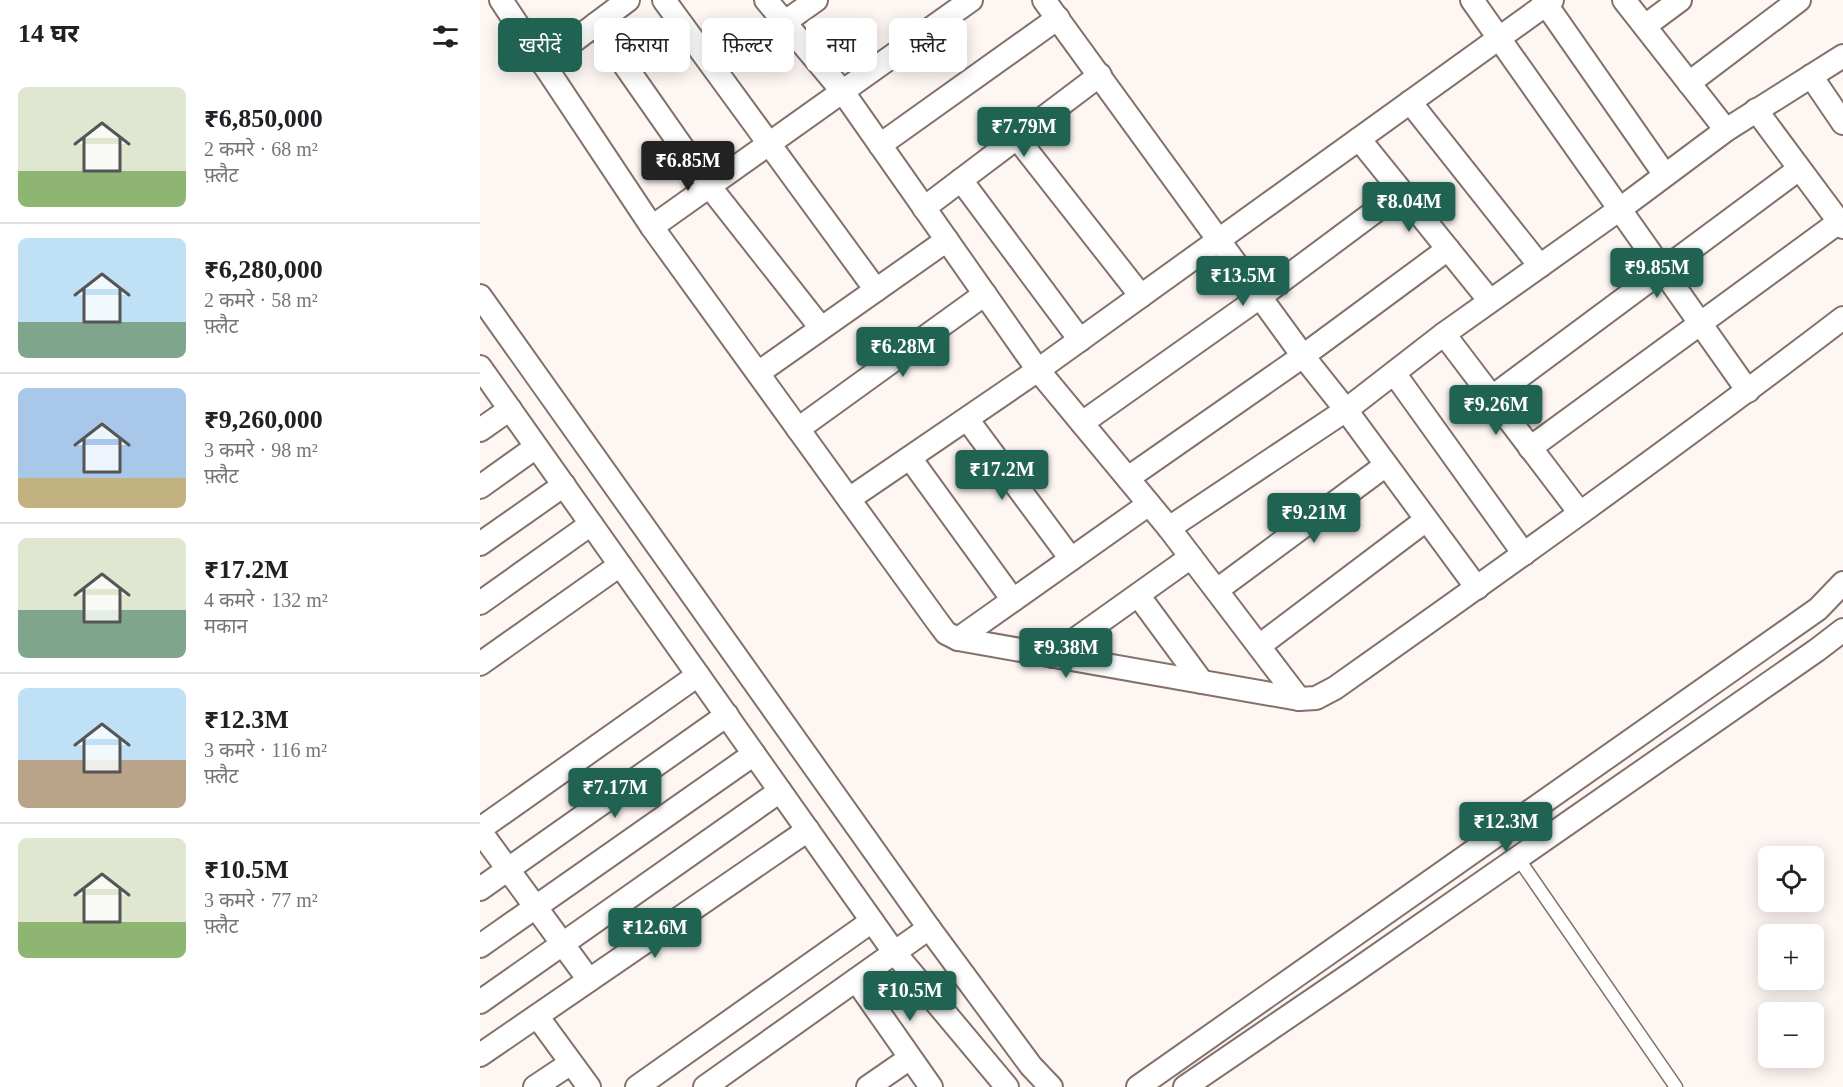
<!DOCTYPE html>
<html lang="hi">
<head>
<meta charset="utf-8">
<style>
	:root { --surface:#fff; --page:#f2f2f2; --text:#202124; --muted:#757577; --line:#e0e0e0; --accent:#206352 }
	body { margin:0; font-family:"Times New Roman","Noto Sans Devanagari",serif; background:var(--page); color:var(--text); height:100vh; display:flex; flex-direction:column; font-size:22px; white-space:nowrap }
	* { box-sizing:border-box; margin:0 }
	p { font-size:20px; color:var(--muted) }
	.icon { flex:none; width:33px; height:33px; fill:none; stroke:currentColor; stroke-width:2; stroke-linecap:round; stroke-linejoin:round }
	.map { position:relative; flex:1; overflow:hidden }
	.details { display:flex; flex-direction:column; background:var(--surface); width:480px }
	.details>* { flex:none }
	.hud { position:absolute; left:18px; top:18px; width:570px; height:54px; display:flex; gap:12px }
	.buttons { position:absolute; left:1278px; top:846px; display:grid; gap:12px }
	.buttons a { display:grid; place-items:center; width:66px; height:66px; border-radius:9px; background:var(--surface); box-shadow:0 3px 15px #0003; font-size:30px }
	.price { position:absolute; translate:-50% -51px; padding:0 14px; border-radius:6px; background:var(--accent); color:#fff; font-size:20px; line-height:39px; filter:drop-shadow(0 2px 3px #0008) }
	.price::after { content:''; position:absolute; left:50%; top:36px; width:18px; height:14px; margin-left:-9px; background:inherit; clip-path:polygon(0 0,100% 0,50% 100%) }
	.price.current { background:#222; color:#fff }
	ul { padding:0; list-style:none }
	li { display:flex; align-items:center; gap:18px; height:150px; padding:0 18px }
	li+li { border-top:2px solid var(--line) }
	li span { display:grid; place-items:center; flex:none; width:168px; height:120px; border-radius:9px; color:#555 }
	li>.icon { margin-inline-start:auto }
	span .icon { width:72px; height:72px; fill:#fffc; stroke-width:1 }
	li b { font-size:26px }
	h2 { display:flex; justify-content:space-between; align-items:center; height:72px; padding:0 18px; font-size:26px }
	.tag { padding:0 21px; border-radius:9px; background:var(--surface); box-shadow:0 3px 15px #0003; font-size:21px; line-height:54px }
	.tag.current { background:var(--accent); color:#fff }
	main { display:flex; flex:1; min-height:0 }
	.map>svg:first-child { display:block }
</style>
</head>
<body>
<main>
<section class="details">
<h2>14 घर<svg class="icon" aria-label="filters" viewBox="0 0 24 24"><path d="M4 7h16M4 17h16"/><circle cx="9" cy="7" r="2"/><circle cx="15" cy="17" r="2"/></svg></h2>
<ul>
<li><span style="background:linear-gradient(#dfe7d0 70%,#8fb573 0)"><svg class="icon" aria-label="home" viewBox="0 0 24 24"><path d="M3 11l9-7 9 7M6 9v11h12V9"/></svg></span><div><b>₹6,850,000</b><p>2 कमरे · 68 m²</p><p>फ़्लैट</p></div></li>
<li><span style="background:linear-gradient(#bfe0f5 70%,#7fa58c 0)"><svg class="icon" aria-label="home" viewBox="0 0 24 24"><path d="M3 11l9-7 9 7M6 9v11h12V9"/></svg></span><div><b>₹6,280,000</b><p>2 कमरे · 58 m²</p><p>फ़्लैट</p></div></li>
<li><span style="background:linear-gradient(#a9c7e8 75%,#c2b280 0)"><svg class="icon" aria-label="home" viewBox="0 0 24 24"><path d="M3 11l9-7 9 7M6 9v11h12V9"/></svg></span><div><b>₹9,260,000</b><p>3 कमरे · 98 m²</p><p>फ़्लैट</p></div></li>
<li><span style="background:linear-gradient(#dfe7d0 60%,#7fa58c 0)"><svg class="icon" aria-label="home" viewBox="0 0 24 24"><path d="M3 11l9-7 9 7M6 9v11h12V9"/></svg></span><div><b>₹17.2M</b><p>4 कमरे · 132 m²</p><p>मकान</p></div></li>
<li><span style="background:linear-gradient(#bfe0f5 60%,#b9a48a 0)"><svg class="icon" aria-label="home" viewBox="0 0 24 24"><path d="M3 11l9-7 9 7M6 9v11h12V9"/></svg></span><div><b>₹12.3M</b><p>3 कमरे · 116 m²</p><p>फ़्लैट</p></div></li>
<li><span style="background:linear-gradient(#dfe7d0 70%,#8fb573 0)"><svg class="icon" aria-label="home" viewBox="0 0 24 24"><path d="M3 11l9-7 9 7M6 9v11h12V9"/></svg></span><div><b>₹10.5M</b><p>3 कमरे · 77 m²</p><p>फ़्लैट</p></div></li>
</ul>
</section>
<div class="map">
<svg width="1363" height="1087" viewBox="0 0 1363 1087">
	<rect width="100%" height="100%" fill="#fef6f2"/>
	<g fill="none" stroke-linecap="round" stroke-linejoin="round">
		<defs>
			<polyline id="service" points="1038,858 1196,1087"/>
			<g id="minor">
				<path d="M 21,0 L 172,227 L 457,621 L 466,633 L 478,639 L 819,699 L 836,698 L 855,688 C 1026,567 1197,445 1363,318"/>
				<polyline points="184,0 396,290"/>
				<polyline points="286,0 363,92 558,370 689,528 819,699"/>
				<polyline points="564,0 823,356 866,410 997,588"/>
				<polyline points="992,0 1268,391"/>
				<polyline points="1063,0 1185,175"/>
				<polyline points="1144,0 1246,130"/>
				<polyline points="305,22 336,0"/>
				<polyline points="116,24 230,187 341,328"/>
				<polyline points="1165,26 1200,0"/>
				<polyline points="63,64 148,0"/>
				<polyline points="1331,76 1363,123"/>
				<polyline points="1209,83 1319,0"/>
				<polyline points="930,102 1060,266"/>
				<polyline points="1276,110 1363,227"/>
				<polyline points="537,138 661,296"/>
				<polyline points="879,139 1010,301"/>
				<polyline points="400,145 578,18"/>
				<polyline points="481,180 600,340"/>
				<polyline points="444,208 620,75"/>
				<polyline points="172,227 491,0"/>
				<polyline points="0,296 449,928 551,1066 571,1087"/>
				<polyline points="964,334 1100,513"/>
				<polyline points="0,367 414,952 527,1087"/>
				<polyline points="278,373 467,240"/>
				<polyline points="914,373 1044,554"/>
				<polyline points="1012,397 1319,169"/>
				<polyline points="487,419 591,559"/>
				<polyline points="602,423 780,297 921,192"/>
				<polyline points="318,429 505,294"/>
				<polyline points="0,430 30,409"/>
				<polyline points="1050,448 1359,222"/>
				<polyline points="430,458 533,600"/>
				<polyline points="648,478 823,356 968,249"/>
				<polyline points="0,487 56,447"/>
				<polyline points="369,499 558,370 1072,0"/>
				<polyline points="689,528 866,410 964,334 1140,209 1246,130 1363,56"/>
				<polyline points="0,544 84,485"/>
				<polyline points="737,590 906,465"/>
				<polyline points="658,595 722,682"/>
				<polyline points="0,603 111,524"/>
				<polyline points="478,639 669,504"/>
				<polyline points="779,646 946,520"/>
				<polyline points="572,656 711,557"/>
				<polyline points="0,664 140,565"/>
				<polyline points="0,829 218,675"/>
				<polyline points="0,831 109,980"/>
				<polyline points="0,889 247,715"/>
				<polyline points="0,946 274,754"/>
				<polyline points="376,980 451,1087"/>
				<polyline points="0,1002 300,791"/>
				<polyline points="57,1016 109,1087"/>
				<polyline points="0,1055 328,830"/>
				<polyline points="55,1087 91,1063"/>
				<polyline points="157,1087 392,921"/>
				<polyline points="225,1087 449,928"/>
				<polyline points="388,1087 430,1058"/>
				<polyline points="658,1087 1338,609 1363,583"/>
				<polyline points="705,1087 878,969 1337,650 1363,630"/>
			</g>
		</defs>
		<use href="#service" stroke="#83716a" stroke-width="15"/>
		<use href="#minor" stroke="#83716a" stroke-width="26"/>
		<use href="#service" stroke="#fff" stroke-width="12"/>
		<use href="#minor" stroke="#fff" stroke-width="22"/>
	</g>
</svg>
<div class="buttons">
<a><svg class="icon" aria-label="locate" viewBox="0 0 24 24"><circle cx="12" cy="12" r="6"/><path d="M12 2v4M12 18v4M2 12h4M18 12h4"/></svg></a>
<a>+</a>
<a>−</a>
</div>
<b class="price" style="left:544px;top:158px">₹7.79M</b>
<b class="price current" style="left:208px;top:192px">₹6.85M</b>
<b class="price" style="left:929px;top:233px">₹8.04M</b>
<b class="price" style="left:1177px;top:299px">₹9.85M</b>
<b class="price" style="left:763px;top:307px">₹13.5M</b>
<b class="price" style="left:423px;top:378px">₹6.28M</b>
<b class="price" style="left:1016px;top:436px">₹9.26M</b>
<b class="price" style="left:522px;top:501px">₹17.2M</b>
<b class="price" style="left:834px;top:544px">₹9.21M</b>
<b class="price" style="left:586px;top:679px">₹9.38M</b>
<b class="price" style="left:135px;top:819px">₹7.17M</b>
<b class="price" style="left:1026px;top:853px">₹12.3M</b>
<b class="price" style="left:175px;top:959px">₹12.6M</b>
<b class="price" style="left:430px;top:1022px">₹10.5M</b>
<div class="hud">
<a class="tag current">खरीदें</a>
<a class="tag">किराया</a>
<a class="tag">फ़िल्टर</a>
<a class="tag">नया</a>
<a class="tag">फ़्लैट</a>
</div>
</div>
</main>
</body>
</html>
